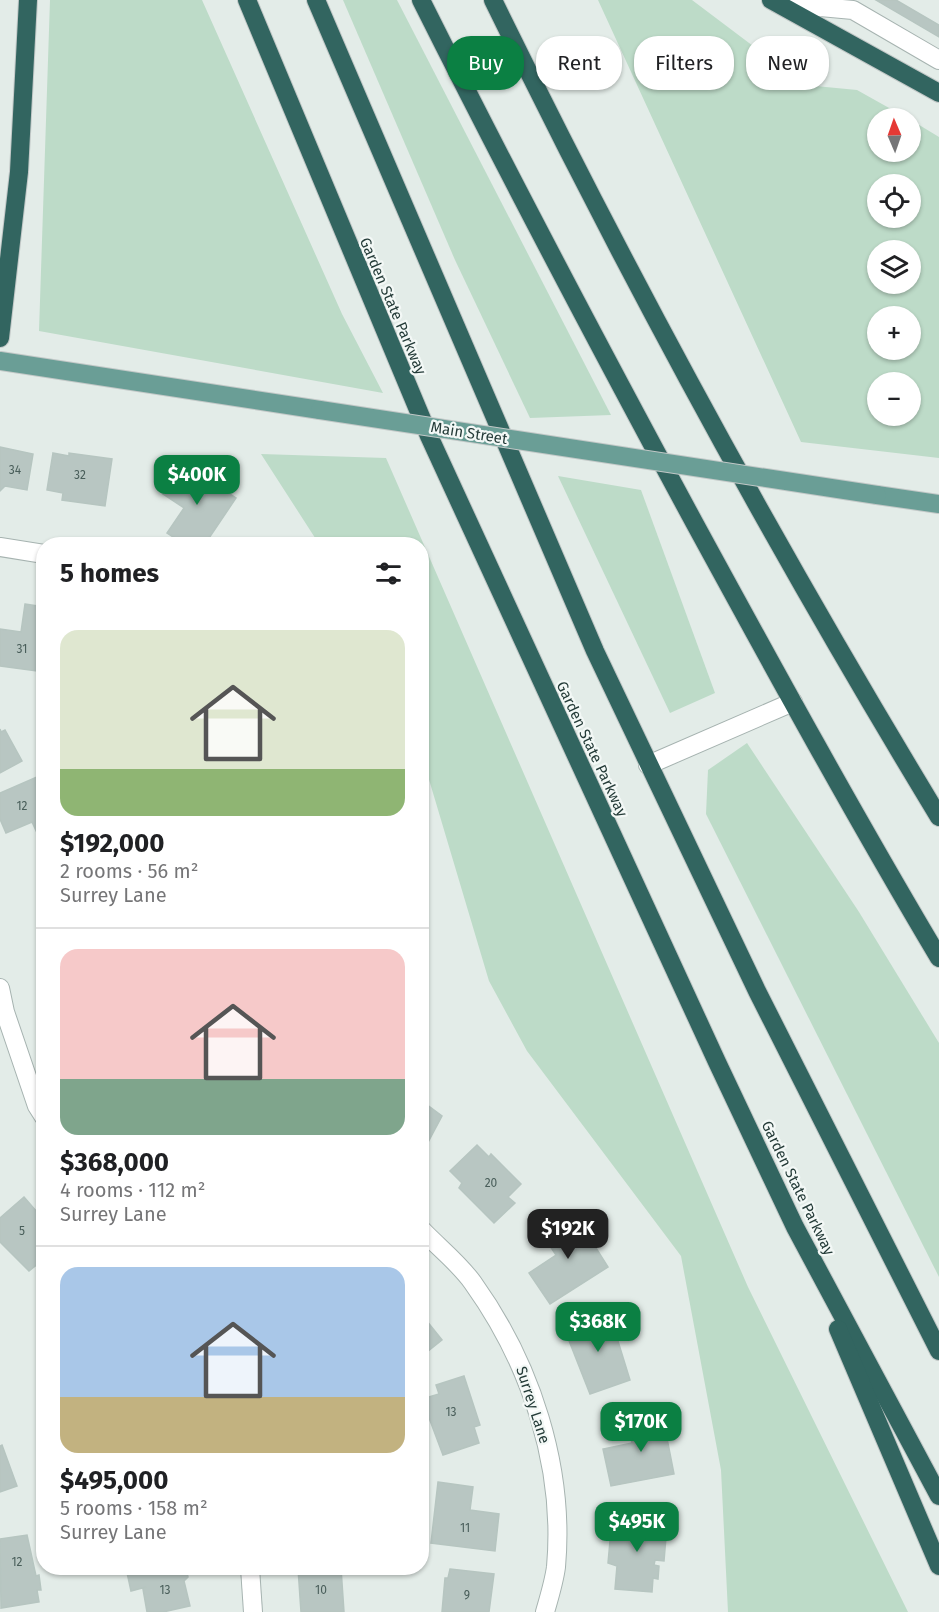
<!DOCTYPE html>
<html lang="en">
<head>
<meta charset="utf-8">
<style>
	:root { --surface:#fff; --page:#f6f6f6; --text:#202124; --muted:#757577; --line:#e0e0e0; --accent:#0b8043 }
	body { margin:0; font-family:"Fira Sans",sans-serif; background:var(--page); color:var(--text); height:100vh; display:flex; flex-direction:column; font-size:22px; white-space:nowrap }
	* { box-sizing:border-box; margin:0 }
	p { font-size:20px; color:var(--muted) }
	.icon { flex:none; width:33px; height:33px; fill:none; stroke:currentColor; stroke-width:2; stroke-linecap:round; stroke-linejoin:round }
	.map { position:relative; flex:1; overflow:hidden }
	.side { position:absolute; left:36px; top:537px; width:393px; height:1038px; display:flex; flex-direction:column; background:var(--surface); border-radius:24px; box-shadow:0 2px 4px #0004 }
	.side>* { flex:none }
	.guide { position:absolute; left:447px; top:36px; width:402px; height:54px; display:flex; gap:12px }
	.needle { width:39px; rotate:358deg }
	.tools { position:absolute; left:867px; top:108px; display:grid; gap:12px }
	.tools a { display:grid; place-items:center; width:54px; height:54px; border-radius:50%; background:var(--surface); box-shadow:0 2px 4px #0004; font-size:30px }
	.price { position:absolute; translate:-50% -51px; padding:0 14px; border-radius:12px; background:var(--accent); color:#fff; font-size:20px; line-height:39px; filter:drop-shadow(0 2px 3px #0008) }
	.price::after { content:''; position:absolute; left:50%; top:36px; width:18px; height:14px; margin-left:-9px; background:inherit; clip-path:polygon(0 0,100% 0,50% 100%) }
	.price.current { background:#222; color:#fff }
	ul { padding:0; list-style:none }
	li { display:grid; align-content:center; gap:12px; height:318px; padding:0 24px }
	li+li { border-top:2px solid var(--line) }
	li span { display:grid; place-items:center; height:186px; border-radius:18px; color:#555 }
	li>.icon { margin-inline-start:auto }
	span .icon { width:108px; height:108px; fill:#fffc; stroke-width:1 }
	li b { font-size:26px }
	h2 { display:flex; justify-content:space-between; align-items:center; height:72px; padding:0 24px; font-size:26px }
	.tag { padding:0 21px; border-radius:24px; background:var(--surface); box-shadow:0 2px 4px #0004; font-size:21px; line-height:54px }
	.tag.current { background:var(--accent); color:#fff }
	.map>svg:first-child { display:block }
</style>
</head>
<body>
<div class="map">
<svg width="939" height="1612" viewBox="0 0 939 1612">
	<rect width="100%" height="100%" fill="#e3ece8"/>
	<g fill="#bddbc8" fill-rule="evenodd">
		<polygon points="50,0 202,0 342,314 383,393 39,331"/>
		<polygon points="343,0 397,0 611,415 530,418 455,260"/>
		<path d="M 598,0 L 692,0 L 805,85 L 857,90 L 907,118 L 878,118 L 878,152 L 910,152 L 911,120 L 939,137 L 939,458 L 801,442 ZM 910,184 L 910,218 L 878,218 L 878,184 ZM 910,250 L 910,284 L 878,284 L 878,250 ZM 910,316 L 910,350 L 878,350 L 878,316 ZM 910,382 L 910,416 L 878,416 L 878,382 Z"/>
		<polygon points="261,454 386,458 748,1287 908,1612 728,1612 721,1470 681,1256 527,1051 489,981 422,756 422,544 319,544"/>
		<polygon points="558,476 641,490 715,693 670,713"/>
		<polygon points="747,743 859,912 939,1043 939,1277 706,814 708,770"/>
	</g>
	<g fill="#b8c6c2" stroke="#b6c5c0" stroke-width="1.5">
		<polygon points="876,0 896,0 939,25 939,37"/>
		<polygon points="0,447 33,454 27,490 5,486 0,491"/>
		<polygon points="53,453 69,456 69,453 112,459 105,506 62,500 63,493 47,490"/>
		<polygon points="183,463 236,498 205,544 184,544 167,533 184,508 163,494"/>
		<polygon points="25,604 44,607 44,672 0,666 0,629 21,632"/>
		<polygon points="0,729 1,732 5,730 22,761 0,773"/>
		<polygon points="44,774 44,848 32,822 6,833 0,819 0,793"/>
		<polygon points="44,892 44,913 39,893"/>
		<polygon points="44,917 44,939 39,918"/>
		<polygon points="422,1101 442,1116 425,1148 422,1146"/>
		<polygon points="477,1145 489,1157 491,1154 521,1184 508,1197 515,1203 494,1223 459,1188 462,1183 450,1171"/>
		<polygon points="24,1197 44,1220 44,1259 29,1271 0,1242 0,1218"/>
		<polygon points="574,1213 608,1267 550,1304 529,1273 556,1255 542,1234"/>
		<polygon points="609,1312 630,1380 590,1394 564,1328"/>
		<polygon points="422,1315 442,1340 422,1356"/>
		<polygon points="464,1376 480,1425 474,1427 479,1443 443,1455 422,1399 439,1394 436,1385"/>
		<polygon points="662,1413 674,1474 611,1486 603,1449 632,1443 627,1420"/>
		<polygon points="2,1445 17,1486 0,1492 0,1446"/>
		<polygon points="438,1482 473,1487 470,1510 499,1514 495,1551 431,1543"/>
		<polygon points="612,1519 667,1525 664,1561 655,1560 654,1565 659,1566 658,1579 653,1578 652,1592 615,1589 617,1566 608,1563"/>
		<polygon points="27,1535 36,1576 39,1575 41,1590 37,1590 39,1602 1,1608 0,1539"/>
		<polygon points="126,1568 186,1568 188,1577 184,1581 190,1606 163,1612 147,1612 143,1589 146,1587 131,1591"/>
		<polygon points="298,1568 341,1568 344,1612 301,1612"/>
		<polygon points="450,1569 494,1574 489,1612 442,1612 445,1578 448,1578"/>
	</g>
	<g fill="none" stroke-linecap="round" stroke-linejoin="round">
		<defs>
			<g id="minor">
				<polyline points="777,3 853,10 939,60"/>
				<polyline points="0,547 44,554"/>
				<polyline points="648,765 793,702"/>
				<polyline points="0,988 5,1012 37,1106 44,1117"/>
				<path d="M 422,1230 C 438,1247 459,1263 473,1283 C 531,1364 565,1467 556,1567 C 554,1582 549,1598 545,1612"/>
				<polyline points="250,1568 253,1612"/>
			</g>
			<g id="major">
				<polyline points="0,361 320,410"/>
				<polyline points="877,495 939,504"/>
			</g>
			<g id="highway">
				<polyline points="247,0 429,436 717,1062 795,1227 939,1496"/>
				<polyline points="316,0 595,651 757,991 939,1351"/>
				<path d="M 421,0 C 509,176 601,350 695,524 C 774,669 854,815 939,958"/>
				<path d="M 493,0 C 629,278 778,552 939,817"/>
				<polyline points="771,0 939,93"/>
				<polyline points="0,338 19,172 28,0"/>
				<polyline points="838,1329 939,1566"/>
			</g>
		</defs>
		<use href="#minor" stroke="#a6b3b0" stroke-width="20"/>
		<use href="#major" stroke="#c2c8c7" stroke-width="20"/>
		<use href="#highway" stroke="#c2c8c7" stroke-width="20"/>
		<use href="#minor" stroke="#fff" stroke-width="18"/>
		<use href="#major" stroke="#6a9e96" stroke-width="18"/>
		<use href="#highway" stroke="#326560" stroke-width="18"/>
		<defs>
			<polyline id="major-bridge" points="320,410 877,495"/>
		</defs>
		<use href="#major-bridge" stroke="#c2c8c7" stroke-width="20" stroke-linecap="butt"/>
		<use href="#major-bridge" stroke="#6a9e96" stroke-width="18"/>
	</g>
	<g text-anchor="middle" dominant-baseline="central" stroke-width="4.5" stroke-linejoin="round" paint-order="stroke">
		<g font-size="12" fill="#495e5a">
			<text x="15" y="470">34</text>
			<text x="80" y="475">32</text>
			<text x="22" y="649">31</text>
			<text x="22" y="806">12</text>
			<text x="491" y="1183">20</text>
			<text x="22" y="1231">5</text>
			<text x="451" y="1412">13</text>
			<text x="465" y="1528">11</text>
			<text x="17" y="1562">12</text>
			<text x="165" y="1590">13</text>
			<text x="321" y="1590">10</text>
			<text x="467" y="1595">9</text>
		</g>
		<g font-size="15" fill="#243b38" stroke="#f3f8f6">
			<text transform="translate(393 306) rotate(67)">Garden State Parkway</text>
			<text transform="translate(469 433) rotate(9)">Main Street</text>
			<text transform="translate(592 749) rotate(65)">Garden State Parkway</text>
			<text transform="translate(798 1188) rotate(64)">Garden State Parkway</text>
			<text transform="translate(533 1405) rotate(72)">Surrey Lane</text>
		</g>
	</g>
</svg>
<div class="tools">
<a><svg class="needle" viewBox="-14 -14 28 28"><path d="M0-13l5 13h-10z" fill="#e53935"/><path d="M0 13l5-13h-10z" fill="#757577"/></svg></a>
<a><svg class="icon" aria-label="locate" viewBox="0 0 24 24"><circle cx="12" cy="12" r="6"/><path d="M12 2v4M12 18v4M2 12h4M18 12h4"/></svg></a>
<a><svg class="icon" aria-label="layers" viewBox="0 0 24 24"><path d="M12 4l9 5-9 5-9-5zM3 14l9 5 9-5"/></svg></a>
<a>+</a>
<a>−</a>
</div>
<b class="price" style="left:197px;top:506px">$400K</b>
<b class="price current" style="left:568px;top:1260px">$192K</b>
<b class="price" style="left:598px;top:1353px">$368K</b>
<b class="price" style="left:641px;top:1453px">$170K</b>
<b class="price" style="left:637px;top:1553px">$495K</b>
<div class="guide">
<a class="tag current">Buy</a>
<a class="tag">Rent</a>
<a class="tag">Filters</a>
<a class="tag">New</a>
</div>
<section class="side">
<h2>5 homes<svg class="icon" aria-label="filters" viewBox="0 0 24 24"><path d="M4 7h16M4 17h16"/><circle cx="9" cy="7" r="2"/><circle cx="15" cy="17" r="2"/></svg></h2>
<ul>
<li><span style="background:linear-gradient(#dfe7d0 75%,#8fb573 0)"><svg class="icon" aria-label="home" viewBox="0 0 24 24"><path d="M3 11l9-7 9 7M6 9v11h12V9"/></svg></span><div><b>$192,000</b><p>2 rooms · 56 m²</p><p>Surrey Lane</p></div></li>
<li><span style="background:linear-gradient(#f6c9c9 70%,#7fa58c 0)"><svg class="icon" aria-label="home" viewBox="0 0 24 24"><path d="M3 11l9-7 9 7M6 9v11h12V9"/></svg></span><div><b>$368,000</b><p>4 rooms · 112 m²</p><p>Surrey Lane</p></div></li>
<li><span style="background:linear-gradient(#a9c7e8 70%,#c2b280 0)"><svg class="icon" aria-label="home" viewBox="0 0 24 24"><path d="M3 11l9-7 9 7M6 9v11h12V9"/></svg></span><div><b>$495,000</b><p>5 rooms · 158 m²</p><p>Surrey Lane</p></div></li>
</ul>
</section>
</div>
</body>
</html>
